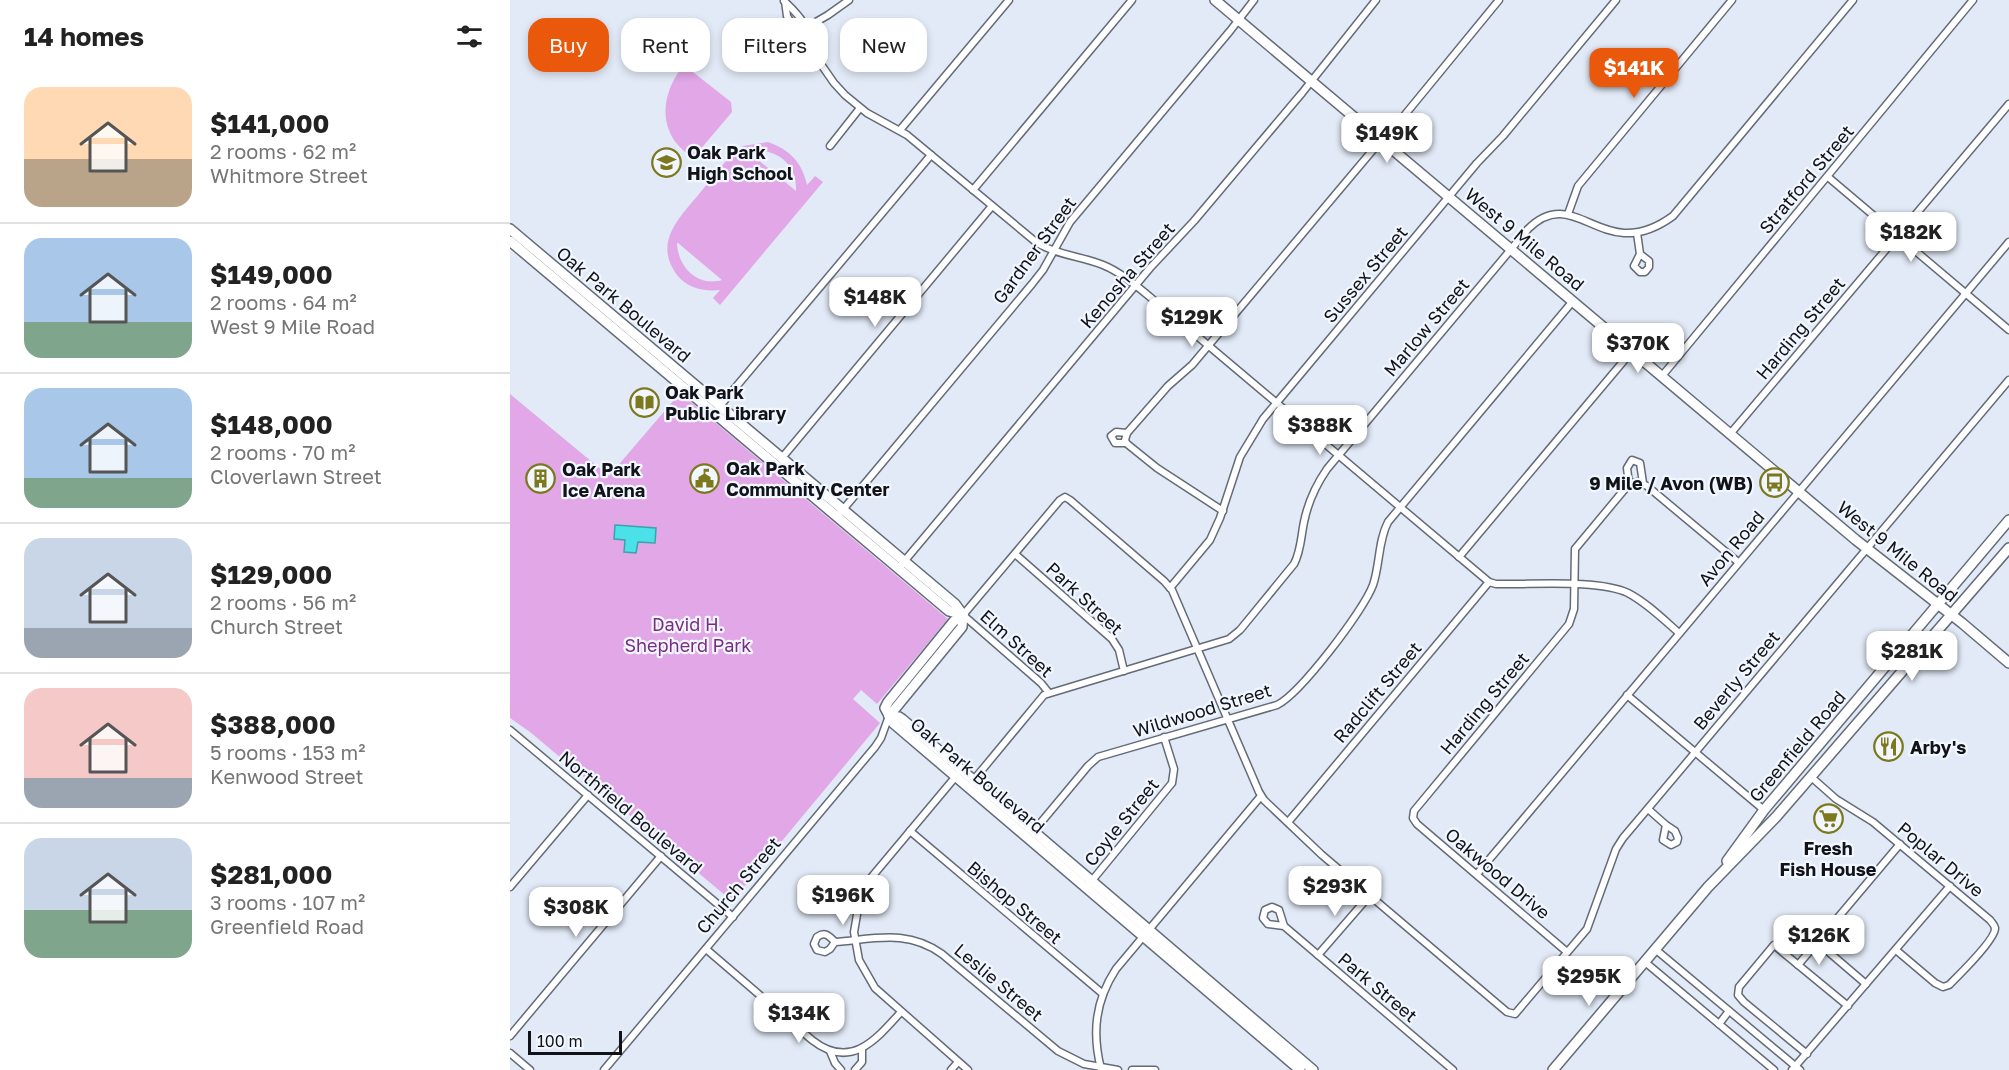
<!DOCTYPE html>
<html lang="en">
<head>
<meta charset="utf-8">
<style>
	:root { --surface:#fff; --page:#f2f2f2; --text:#222; --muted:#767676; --line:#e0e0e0; --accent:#ea580c }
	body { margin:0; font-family:"Golos Text",sans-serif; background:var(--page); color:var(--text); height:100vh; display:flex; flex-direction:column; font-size:22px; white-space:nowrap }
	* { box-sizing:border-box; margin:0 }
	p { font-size:20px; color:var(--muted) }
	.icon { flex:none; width:33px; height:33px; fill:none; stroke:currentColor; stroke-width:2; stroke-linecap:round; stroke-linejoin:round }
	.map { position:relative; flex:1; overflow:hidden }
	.panel { display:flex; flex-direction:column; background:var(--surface); width:510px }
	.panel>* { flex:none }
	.top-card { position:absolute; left:18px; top:18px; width:570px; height:54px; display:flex; gap:12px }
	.scale { position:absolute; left:18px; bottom:15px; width:94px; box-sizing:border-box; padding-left:6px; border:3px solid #111318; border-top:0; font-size:16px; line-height:21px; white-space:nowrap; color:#111318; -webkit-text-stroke:4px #f2f7ff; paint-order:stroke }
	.price { position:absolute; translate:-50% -51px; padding:0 14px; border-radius:12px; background:#fff; color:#222; font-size:20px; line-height:39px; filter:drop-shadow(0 2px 3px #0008) }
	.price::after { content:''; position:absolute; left:50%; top:36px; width:18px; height:14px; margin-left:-9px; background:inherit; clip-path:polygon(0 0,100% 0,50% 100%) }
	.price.on { background:var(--accent); color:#fff }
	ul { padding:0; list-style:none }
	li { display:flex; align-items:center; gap:18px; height:150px; padding:0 24px }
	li+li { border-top:2px solid var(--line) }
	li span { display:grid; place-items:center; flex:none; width:168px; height:120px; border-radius:18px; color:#555 }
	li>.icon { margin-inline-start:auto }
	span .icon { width:72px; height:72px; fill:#fffc; stroke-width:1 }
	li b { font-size:26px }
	h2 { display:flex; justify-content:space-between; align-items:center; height:72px; padding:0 24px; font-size:26px }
	.pill { padding:0 21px; border-radius:18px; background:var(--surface); box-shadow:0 3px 9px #0003; font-size:21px; line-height:54px }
	.pill.on { background:var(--accent); color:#fff }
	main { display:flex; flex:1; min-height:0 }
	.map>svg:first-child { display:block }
</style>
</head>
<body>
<main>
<section class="panel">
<h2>14 homes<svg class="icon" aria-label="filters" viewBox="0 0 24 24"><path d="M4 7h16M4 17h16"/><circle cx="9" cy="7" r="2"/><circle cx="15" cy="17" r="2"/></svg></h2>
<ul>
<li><span style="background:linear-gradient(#ffd9b3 60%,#b9a48a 0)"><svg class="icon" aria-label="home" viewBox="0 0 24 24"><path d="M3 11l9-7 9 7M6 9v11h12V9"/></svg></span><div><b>$141,000</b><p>2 rooms · 62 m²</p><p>Whitmore Street</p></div></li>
<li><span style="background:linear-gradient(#a9c7e8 70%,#7fa58c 0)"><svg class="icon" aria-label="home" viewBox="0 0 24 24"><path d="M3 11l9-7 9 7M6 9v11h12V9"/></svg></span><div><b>$149,000</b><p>2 rooms · 64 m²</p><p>West 9 Mile Road</p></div></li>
<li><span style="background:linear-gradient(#a9c7e8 75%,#7fa58c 0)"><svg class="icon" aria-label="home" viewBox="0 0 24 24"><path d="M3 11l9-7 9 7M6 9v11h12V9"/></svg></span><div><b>$148,000</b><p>2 rooms · 70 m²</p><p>Cloverlawn Street</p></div></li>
<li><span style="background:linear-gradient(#c9d6e8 75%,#9aa5b1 0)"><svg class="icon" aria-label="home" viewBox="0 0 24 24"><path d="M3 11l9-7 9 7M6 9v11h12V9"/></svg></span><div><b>$129,000</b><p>2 rooms · 56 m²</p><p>Church Street</p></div></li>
<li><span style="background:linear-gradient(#f6c9c9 75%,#9aa5b1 0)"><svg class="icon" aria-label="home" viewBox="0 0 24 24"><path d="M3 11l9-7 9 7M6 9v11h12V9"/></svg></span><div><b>$388,000</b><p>5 rooms · 153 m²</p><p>Kenwood Street</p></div></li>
<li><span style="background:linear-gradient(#c9d6e8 60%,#7fa58c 0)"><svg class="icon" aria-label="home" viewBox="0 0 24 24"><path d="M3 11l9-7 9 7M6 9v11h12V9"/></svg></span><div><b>$281,000</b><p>3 rooms · 107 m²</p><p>Greenfield Road</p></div></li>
</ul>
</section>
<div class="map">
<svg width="1499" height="1070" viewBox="0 0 1499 1070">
	<rect width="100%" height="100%" fill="#e2eaf7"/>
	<g fill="#e1a7e7" fill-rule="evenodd">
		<path d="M 174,65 L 221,102 L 222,112 L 183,158 C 178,154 172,150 168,145 C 147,121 155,87 174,65 Z"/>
		<path d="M 258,142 C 280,150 292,162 297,185 L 305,176 L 313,182 L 210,305 L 203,298 L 210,290 C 194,292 177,288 167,275 C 143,243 169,218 189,194 C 200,180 211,167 222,154 L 233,146 ZM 255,151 C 276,156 287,170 286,191 L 241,154 ZM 167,243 L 168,243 L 212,280 C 187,287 168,267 167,243 Z"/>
		<polygon points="170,393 438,619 367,704 351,690 343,699 370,723 222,901 20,732 0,718 0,394 99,476"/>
	</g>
	<polygon fill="#4ae1e8" stroke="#39a3aa" stroke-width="1.5" points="105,525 146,528 145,543 128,542 126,553 114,552 115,540 104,539"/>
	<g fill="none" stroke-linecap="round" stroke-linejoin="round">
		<defs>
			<g id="street">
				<path d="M 274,1 C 291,16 306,37 308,60"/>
				<path d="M 275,1 L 277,16 L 298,50 L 308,60 L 324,83 L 335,95 L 357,113 L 397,135 L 527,243 C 547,255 571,256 593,265 C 616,274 641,299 661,314 L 979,582 L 986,584 C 1021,585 1088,579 1118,593 C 1137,603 1153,619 1169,633"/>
				<polyline points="287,33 318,15 339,0"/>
				<polyline points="390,130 499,0"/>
				<polyline points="320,146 350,108"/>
				<polyline points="1318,177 1499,330"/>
				<polyline points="463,190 622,0"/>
				<polyline points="1058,214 1068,186 1222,0"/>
				<polyline points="1127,233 1130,254 1124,266 1130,272 1135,272 1139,267 1139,261 1130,254"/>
				<polyline points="1152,376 1463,0"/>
				<polyline points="209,407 421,155"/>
				<polyline points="1220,434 1499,104"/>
				<polyline points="616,443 605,443 601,436 606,432 617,433"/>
				<polyline points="271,459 482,206"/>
				<polyline points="1119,484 1117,468 1122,460 1130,463 1133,483"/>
				<polyline points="713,511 647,468 616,443 615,440 617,433 658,386 682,365 862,151 884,128 989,0"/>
				<polyline points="331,512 522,284 533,270 560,222 720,31 744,0"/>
				<polyline points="505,554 602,639 609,650 614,671"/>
				<polyline points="949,557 1122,351"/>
				<polyline points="392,564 640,268 684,221 792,93 866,0"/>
				<polyline points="660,588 700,540 710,518 730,457 753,419 967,163 993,136 1106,0"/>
				<polyline points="539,693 531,683 453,615 550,500 555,497 560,500 654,581 662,590 749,792 754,800 812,855 997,1012 1005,1014 1077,929 1106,849 1113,838 1499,380"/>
				<polyline points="1117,695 1254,810"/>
				<polyline points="0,730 223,917"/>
				<polyline points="447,775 360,879 349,903 344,932 349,960 365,988 458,1070"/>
				<path d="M 1300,776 L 1326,799 L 1363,822 L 1480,920 C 1482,923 1484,924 1485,928 C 1486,939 1448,976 1439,985 L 1433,987 L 1425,983 L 1386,950"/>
				<path d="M 462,782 L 534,695 L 719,639 L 730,630 L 784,564 C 791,551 791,536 794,522 C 798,502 806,485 817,469 L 1018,229 C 1053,194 1078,231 1114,233 C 1133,234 1148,227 1163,216 L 1343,0"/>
				<polyline points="1138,809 1156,825 1153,840 1161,845 1167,842 1168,838 1165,831 1156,825"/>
				<polyline points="779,821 979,582"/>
				<polyline points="400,831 593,994"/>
				<path d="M 523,832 L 578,766 L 588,757 L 767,705 C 790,694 854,610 863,585 C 870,565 868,541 878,522 L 1063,301"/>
				<polyline points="967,874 1499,242"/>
				<polyline points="580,883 662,783 664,769 654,737"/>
				<polyline points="0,887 78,795"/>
				<polyline points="774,926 758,924 753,918 755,910 762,907 769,910 774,926 943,1070"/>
				<path d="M 325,942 L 320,949 L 315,952 L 307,950 L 304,944 L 307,937 C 315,931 319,936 325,942 C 365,939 397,929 432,954 L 548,1051 L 574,1064 L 608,1070"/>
				<polyline points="1307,942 1356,984"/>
				<path d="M 196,949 L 302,1040 C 340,1070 365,1041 390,1013"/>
				<polyline points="1145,949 1290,1070"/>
				<polyline points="1057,952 907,824 903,818 904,811 1059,624 1064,609 1065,549 1119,484 1128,482 1137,486 1228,562"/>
				<polyline points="808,955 860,895"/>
				<polyline points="1135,962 1264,1070"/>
				<polyline points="1288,965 1390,844"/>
				<polyline points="1209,1024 1219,1011"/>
				<polyline points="0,1036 151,856"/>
				<polyline points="320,1051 325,1063 331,1070"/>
				<polyline points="0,1053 20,1070"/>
				<polyline points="1297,1054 1234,1002 1228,995 1229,987 1264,945 1338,1006"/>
				<path d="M 591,1069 C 582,1033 585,1001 606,969 L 751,796"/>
				<polyline points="94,1070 365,747 371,738 379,716"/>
				<polyline points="345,1070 352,1062 352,1048"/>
				<polyline points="441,1070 448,1062"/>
				<polyline points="622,1070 645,1070"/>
				<polyline points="1282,1070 1440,886"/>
			</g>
			<g id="secondary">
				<polyline points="705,0 1346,540 1452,623 1499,663"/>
				<polyline points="0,229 445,604 453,615"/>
				<polyline points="0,241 439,611 453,615"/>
				<polyline points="453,615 444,621 378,702 375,708 383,723 790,1070"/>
				<polyline points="379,716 389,717 392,719 803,1070"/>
				<polyline points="379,716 452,627 453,615"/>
				<polyline points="1217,861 1254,810 1499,520"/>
				<polyline points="1043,1070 1198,887 1266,817 1499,548"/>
			</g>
		</defs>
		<use href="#street" stroke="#646b77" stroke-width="9"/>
		<use href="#secondary" stroke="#646b77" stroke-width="12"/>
		<use href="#street" stroke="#fff" stroke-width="6"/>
		<use href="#secondary" stroke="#fff" stroke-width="9"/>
	</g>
	<defs>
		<symbol id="school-ring" viewBox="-11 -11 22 22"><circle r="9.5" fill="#f2f7ff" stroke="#7b781d" stroke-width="1.5"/><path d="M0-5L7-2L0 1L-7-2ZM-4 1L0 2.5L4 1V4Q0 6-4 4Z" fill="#7b781d"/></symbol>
		<symbol id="library-ring" viewBox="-11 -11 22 22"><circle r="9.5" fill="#f2f7ff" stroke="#7b781d" stroke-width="1.5"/><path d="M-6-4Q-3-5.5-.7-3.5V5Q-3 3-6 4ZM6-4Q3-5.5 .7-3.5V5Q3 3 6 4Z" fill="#7b781d"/></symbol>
		<symbol id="civic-ring" viewBox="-11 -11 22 22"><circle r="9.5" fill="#f2f7ff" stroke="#7b781d" stroke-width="1.5"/><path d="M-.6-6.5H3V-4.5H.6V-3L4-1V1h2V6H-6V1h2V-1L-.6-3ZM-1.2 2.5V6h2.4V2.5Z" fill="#7b781d"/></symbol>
		<symbol id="building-ring" viewBox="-11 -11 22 22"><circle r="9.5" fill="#f2f7ff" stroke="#7b781d" stroke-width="1.5"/><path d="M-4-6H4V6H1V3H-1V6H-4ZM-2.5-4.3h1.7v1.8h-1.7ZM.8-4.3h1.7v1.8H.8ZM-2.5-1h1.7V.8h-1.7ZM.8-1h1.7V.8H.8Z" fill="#7b781d"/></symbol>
		<symbol id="bus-ring" viewBox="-11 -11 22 22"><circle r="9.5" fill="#f2f7ff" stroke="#7b781d" stroke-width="1.5"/><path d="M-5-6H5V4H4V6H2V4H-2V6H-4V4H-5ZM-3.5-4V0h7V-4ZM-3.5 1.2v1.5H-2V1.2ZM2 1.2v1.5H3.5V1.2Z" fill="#7b781d"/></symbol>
		<symbol id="restaurant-ring" viewBox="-11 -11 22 22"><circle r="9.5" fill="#f2f7ff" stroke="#7b781d" stroke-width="1.5"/><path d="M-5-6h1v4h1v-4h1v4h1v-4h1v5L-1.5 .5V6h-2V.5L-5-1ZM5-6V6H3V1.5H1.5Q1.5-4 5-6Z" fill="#7b781d"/></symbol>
		<symbol id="supermarket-ring" viewBox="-11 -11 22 22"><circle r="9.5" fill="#f2f7ff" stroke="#7b781d" stroke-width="1.5"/><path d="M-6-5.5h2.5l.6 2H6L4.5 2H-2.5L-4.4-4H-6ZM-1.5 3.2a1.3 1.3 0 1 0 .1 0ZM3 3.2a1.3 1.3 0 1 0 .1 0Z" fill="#7b781d"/></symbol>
	</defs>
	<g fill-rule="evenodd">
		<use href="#school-ring" x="140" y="146" width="33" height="33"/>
		<use href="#library-ring" x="118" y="386" width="33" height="33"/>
		<use href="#civic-ring" x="178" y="462" width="33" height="33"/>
		<use href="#building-ring" x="14" y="462" width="33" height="33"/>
		<use href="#bus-ring" x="1248" y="466" width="33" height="33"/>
		<use href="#restaurant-ring" x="1362" y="730" width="33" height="33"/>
		<use href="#supermarket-ring" x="1302" y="802" width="33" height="33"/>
	</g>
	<g text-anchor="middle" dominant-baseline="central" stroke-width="4.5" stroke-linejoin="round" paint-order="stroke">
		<g font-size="18" font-weight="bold" fill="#111318" stroke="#f2f7ff" text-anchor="start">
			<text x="177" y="152">Oak Park<tspan x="177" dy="21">High School</tspan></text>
			<text x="155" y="392">Oak Park<tspan x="155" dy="21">Public Library</tspan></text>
			<text x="216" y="468">Oak Park<tspan x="216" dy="21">Community Center</tspan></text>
			<text x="52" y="469">Oak Park<tspan x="52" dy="21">Ice Arena</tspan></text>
			<text x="1243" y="483" text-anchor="end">9 Mile / Avon (WB)</text>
			<text x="1400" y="747">Arby's</text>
			<text x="1318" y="848" text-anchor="middle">Fresh<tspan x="1318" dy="21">Fish House</tspan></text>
		</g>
		<g font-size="18" fill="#111318" stroke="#f2f7ff">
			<text transform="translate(1296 179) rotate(-50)">Stratford Street</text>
			<text transform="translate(1015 239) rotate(40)">West 9 Mile Road</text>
			<text transform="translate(524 250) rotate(-54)">Gardner Street</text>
			<text transform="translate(855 274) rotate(-50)">Sussex Street</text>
			<text transform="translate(617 275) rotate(-49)">Kenosha Street</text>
			<text transform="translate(114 304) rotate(40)">Oak Park Boulevard</text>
			<text transform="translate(916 327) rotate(-50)">Marlow Street</text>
			<text transform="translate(1290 328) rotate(-50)">Harding Street</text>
			<text transform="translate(1221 548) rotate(-50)">Avon Road</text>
			<text transform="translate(1388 551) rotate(39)">West 9 Mile Road</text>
			<text transform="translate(575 598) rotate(43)">Park Street</text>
			<text transform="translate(507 643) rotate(42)">Elm Street</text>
			<text transform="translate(1226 680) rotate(-50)">Beverly Street</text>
			<text transform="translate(867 692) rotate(-50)">Radclift Street</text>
			<text transform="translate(974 703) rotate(-50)">Harding Street</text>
			<text transform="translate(692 710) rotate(-17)">Wildwood Street</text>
			<text transform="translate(1287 746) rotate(-50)">Greenfield Road</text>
			<text transform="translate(468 775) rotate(40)">Oak Park Boulevard</text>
			<text transform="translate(121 812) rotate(40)">Northfield Boulevard</text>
			<text transform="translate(611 822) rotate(-51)">Coyle Street</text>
			<text transform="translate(1431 859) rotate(40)">Poplar Drive</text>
			<text transform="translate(988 873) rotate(40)">Oakwood Drive</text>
			<text transform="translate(228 885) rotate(-50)">Church Street</text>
			<text transform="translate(505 902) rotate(40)">Bishop Street</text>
			<text transform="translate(489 982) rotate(40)">Leslie Street</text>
			<text transform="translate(868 987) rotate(40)">Park Street</text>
		</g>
		<g font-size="18" fill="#792c82" stroke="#f2f7ff">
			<text x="178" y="624">David H.<tspan x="178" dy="21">Shepherd Park</tspan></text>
		</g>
	</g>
</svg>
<div class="scale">100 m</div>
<b class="price on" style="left:1124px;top:99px">$141K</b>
<b class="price" style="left:877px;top:164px">$149K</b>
<b class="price" style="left:1401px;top:263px">$182K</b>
<b class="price" style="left:365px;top:328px">$148K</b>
<b class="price" style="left:682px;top:348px">$129K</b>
<b class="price" style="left:1128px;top:374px">$370K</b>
<b class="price" style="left:810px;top:456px">$388K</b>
<b class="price" style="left:1402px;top:682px">$281K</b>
<b class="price" style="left:825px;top:917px">$293K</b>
<b class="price" style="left:333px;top:926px">$196K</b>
<b class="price" style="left:66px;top:938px">$308K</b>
<b class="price" style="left:1309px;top:966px">$126K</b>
<b class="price" style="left:1079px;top:1007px">$295K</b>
<b class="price" style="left:289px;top:1044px">$134K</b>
<div class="top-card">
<a class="pill on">Buy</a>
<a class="pill">Rent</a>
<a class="pill">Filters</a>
<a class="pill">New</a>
</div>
</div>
</main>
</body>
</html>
